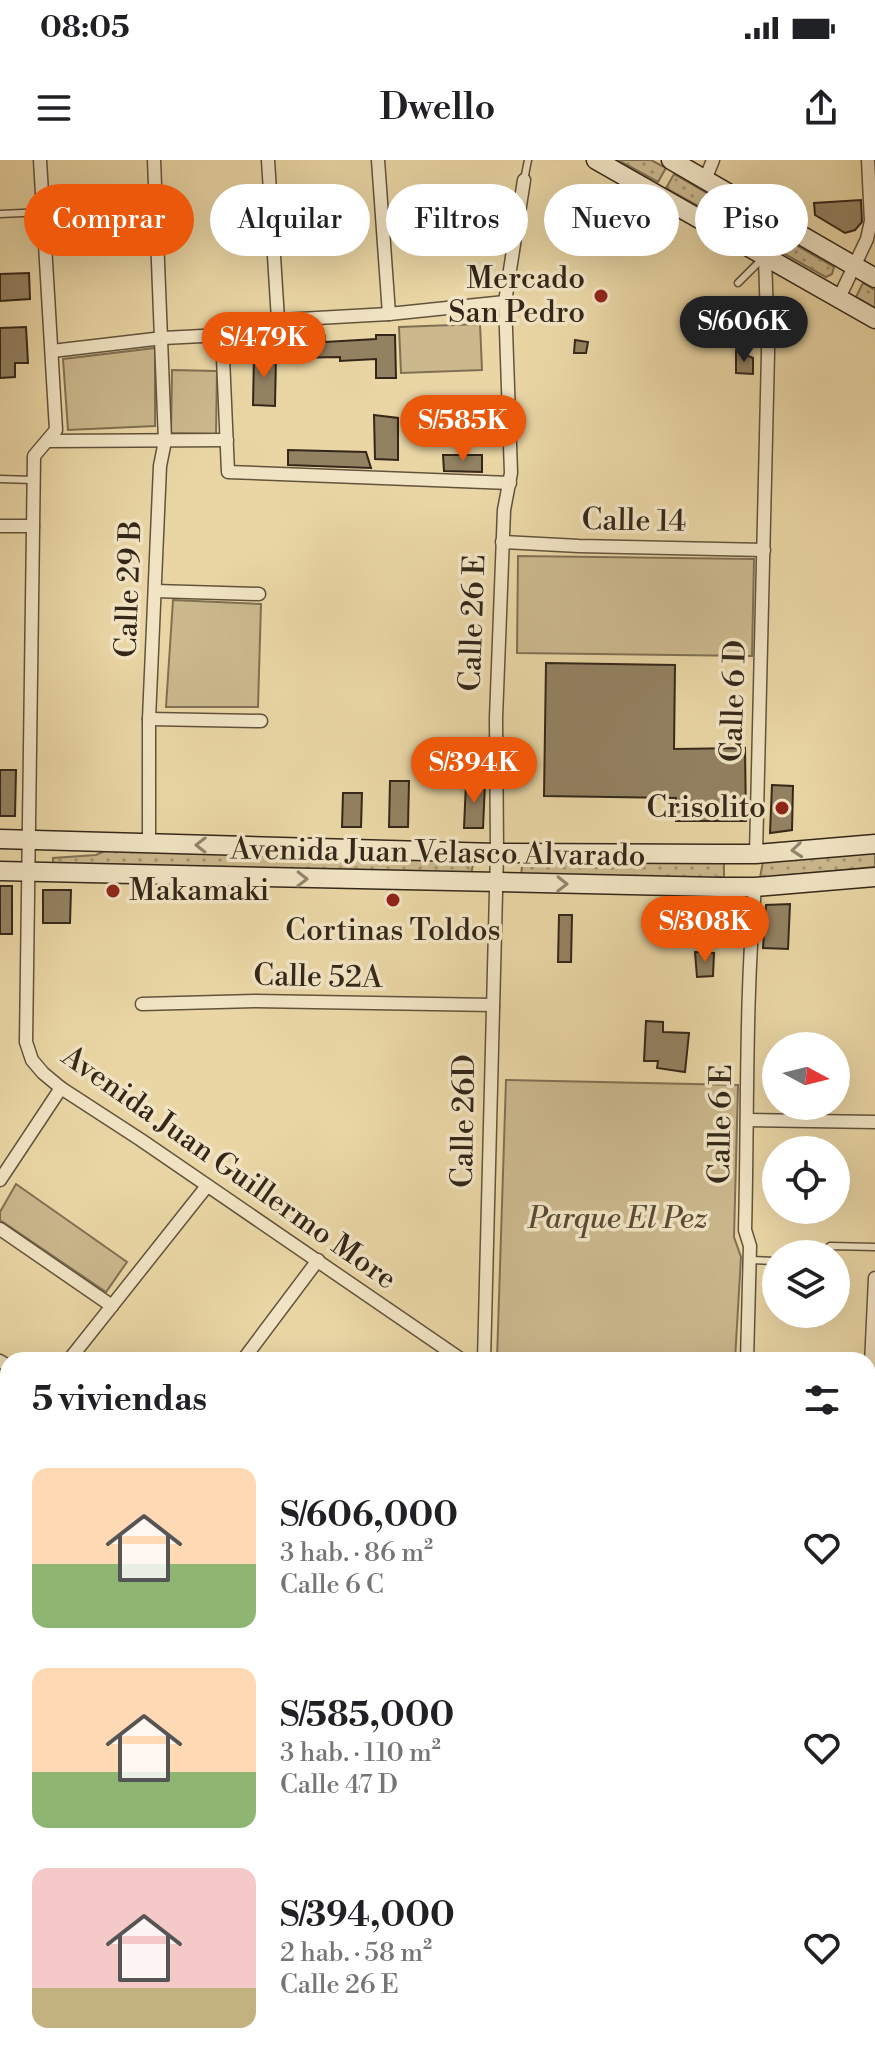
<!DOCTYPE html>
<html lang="es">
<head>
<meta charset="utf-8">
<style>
	:root { --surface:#fff; --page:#f6f6f6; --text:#202124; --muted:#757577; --accent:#ea580c }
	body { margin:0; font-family:"Libre Bodoni",serif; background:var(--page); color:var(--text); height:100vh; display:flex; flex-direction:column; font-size:30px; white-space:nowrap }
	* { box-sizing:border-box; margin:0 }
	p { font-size:26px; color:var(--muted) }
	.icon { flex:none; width:44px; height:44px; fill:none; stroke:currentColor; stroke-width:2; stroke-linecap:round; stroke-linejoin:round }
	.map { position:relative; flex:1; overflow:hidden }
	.panel { position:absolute; left:0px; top:1192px; width:876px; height:714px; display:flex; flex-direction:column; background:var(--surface); border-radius:24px 24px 0 0; box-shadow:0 8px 32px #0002 }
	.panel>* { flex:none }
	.guide { position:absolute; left:24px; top:24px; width:828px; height:72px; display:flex; gap:16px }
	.needle { width:52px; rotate:97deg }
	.tools { position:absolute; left:762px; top:872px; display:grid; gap:16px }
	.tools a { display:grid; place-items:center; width:88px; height:88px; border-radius:50%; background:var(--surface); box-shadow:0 8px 32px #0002; font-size:40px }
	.price { position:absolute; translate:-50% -68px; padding:0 18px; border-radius:28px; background:var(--accent); color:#fff; font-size:26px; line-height:52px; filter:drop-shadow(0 2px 4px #0008) }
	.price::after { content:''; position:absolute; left:50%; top:48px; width:24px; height:18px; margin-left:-12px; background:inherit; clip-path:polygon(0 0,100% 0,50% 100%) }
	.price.on { background:#222; color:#fff }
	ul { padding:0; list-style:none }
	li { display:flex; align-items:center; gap:24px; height:200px; padding:0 32px }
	li span { display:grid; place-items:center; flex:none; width:224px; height:160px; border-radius:16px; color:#555 }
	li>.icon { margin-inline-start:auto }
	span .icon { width:96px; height:96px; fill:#fffc; stroke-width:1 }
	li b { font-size:34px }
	h2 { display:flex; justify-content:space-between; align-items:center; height:96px; padding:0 32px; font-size:34px }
	.chip { padding:0 28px; border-radius:36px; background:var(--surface); box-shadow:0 8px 32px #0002; font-size:28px; line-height:72px }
	.chip.on { background:var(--accent); color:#fff }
	.status { display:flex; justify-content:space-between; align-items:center; height:56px; padding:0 40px; background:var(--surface); direction:ltr }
	.status svg { height:22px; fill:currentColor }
	header { display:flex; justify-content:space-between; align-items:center; height:104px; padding:0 32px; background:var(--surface); font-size:36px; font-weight:600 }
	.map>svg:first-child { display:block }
</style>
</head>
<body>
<div class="status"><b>08:05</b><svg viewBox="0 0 49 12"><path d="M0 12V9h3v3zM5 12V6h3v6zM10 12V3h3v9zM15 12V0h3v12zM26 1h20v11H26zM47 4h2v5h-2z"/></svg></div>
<header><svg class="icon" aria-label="menu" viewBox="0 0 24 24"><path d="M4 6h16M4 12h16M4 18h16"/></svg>Dwello<svg class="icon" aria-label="share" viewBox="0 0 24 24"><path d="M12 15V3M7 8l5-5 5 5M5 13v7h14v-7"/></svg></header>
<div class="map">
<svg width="875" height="1905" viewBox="0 0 875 1905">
	<defs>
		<pattern id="grass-dots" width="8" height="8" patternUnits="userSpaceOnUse" patternTransform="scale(2)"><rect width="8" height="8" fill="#cbb88d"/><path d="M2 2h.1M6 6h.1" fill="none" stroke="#a69672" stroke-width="1.8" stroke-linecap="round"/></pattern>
	</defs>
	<rect width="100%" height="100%" fill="#ead6a5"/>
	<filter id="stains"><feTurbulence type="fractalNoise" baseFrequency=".0025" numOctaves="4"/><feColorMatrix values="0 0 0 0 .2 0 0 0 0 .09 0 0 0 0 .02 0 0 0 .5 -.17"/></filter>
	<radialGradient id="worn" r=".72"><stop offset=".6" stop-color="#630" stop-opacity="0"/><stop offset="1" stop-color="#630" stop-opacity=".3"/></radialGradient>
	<g fill="url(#grass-dots)" stroke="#807053" stroke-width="2">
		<polygon points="618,0 651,0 666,8 658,22"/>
		<polygon points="674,14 834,107 832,114 826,117 666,28"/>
		<polygon points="863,123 875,130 875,148 856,137"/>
		<polygon points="111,688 474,700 471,714 53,706 53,698 96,695"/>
		<polygon points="875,690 875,707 760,718 763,701"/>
		<polygon points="523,699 724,702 724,723 521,715"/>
	</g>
	<g fill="#cbb88d" stroke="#807053" stroke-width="2">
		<polygon points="480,164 482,210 401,213 399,167"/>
		<polygon points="155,188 155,266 68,270 63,199"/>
		<polygon points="172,210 217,211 216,274 171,273"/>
		<polygon points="518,396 754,399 752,496 517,493"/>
		<polygon points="173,440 261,444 258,547 166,547"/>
		<polygon points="506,920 738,925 734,1077 741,1097 735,1200 497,1200"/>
		<polygon points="16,1024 127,1102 106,1132 0,1060 0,1052"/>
		<polygon points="868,1326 875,1326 875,1415 868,1425"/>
		<polygon points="868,1842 875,1848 875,1876 868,1885"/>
		<polygon points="134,1898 356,1898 351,1905 134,1905"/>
		<polygon points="368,1898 402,1898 411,1905 363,1905"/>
	</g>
	<g fill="#938262" stroke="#342719" stroke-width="2">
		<polygon points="861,40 862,62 855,70 845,73 815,55 814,43"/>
		<polygon points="29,113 30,139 0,141 0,114"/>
		<polygon points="26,167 28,203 15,203 15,217 0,218 0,168"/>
		<polygon points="376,175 395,175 396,218 376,218 376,199 340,201 340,197 286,198 286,177 325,176 325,182 376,179"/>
		<polygon points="575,180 588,182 586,193 574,193"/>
		<polygon points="736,191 753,198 753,214 736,213"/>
		<polygon points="254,194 276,195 275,246 253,245"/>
		<polygon points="374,255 398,258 398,300 375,299"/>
		<polygon points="288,290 366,292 371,308 288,305"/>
		<polygon points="443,295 482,295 482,312 444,311"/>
		<polygon points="546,503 675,505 674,589 745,588 746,661 676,661 676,638 544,636"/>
		<polygon points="0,610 16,610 15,656 0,656"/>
		<polygon points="390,621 409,621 408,667 389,667"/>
		<polygon points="466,622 485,623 483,668 464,668"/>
		<polygon points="772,625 793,626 792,670 770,673"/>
		<polygon points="343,633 362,633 361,667 342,667"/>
		<rect x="0" y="726" width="12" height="48"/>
		<polygon points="43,730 71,730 70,763 43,763"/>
		<polygon points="790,744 788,789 763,788 766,745"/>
		<polygon points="559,755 572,755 571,802 558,802"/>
		<polygon points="695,792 714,793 713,816 697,817"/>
		<polygon points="646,861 663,862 663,872 689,873 685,912 657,908 658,901 644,901"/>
	</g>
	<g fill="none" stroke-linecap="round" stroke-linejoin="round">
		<defs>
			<g id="lane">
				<polyline points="524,20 528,0"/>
				<polyline points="0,54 44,52"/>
				<polyline points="738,123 764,97"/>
				<polyline points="0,319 34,320"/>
				<polyline points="821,1094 830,1086 875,1087"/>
				<polyline points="750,1100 776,1101"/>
			</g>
			<g id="street">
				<polyline points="40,0 56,270 34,296 26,882 32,900 43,913 61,928 141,980 462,1200"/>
				<polyline points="268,0 278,160"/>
				<polyline points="378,0 389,154"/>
				<polyline points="705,20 713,0"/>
				<polyline points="839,138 867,79 871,61 868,0"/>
				<polyline points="222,175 228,312 510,323"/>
				<polyline points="52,191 163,178 222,175 243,162 389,154 505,142"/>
				<polyline points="47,281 227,280"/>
				<polyline points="0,366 33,366"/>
				<polyline points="502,382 579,386 764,390"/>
				<polyline points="155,431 259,434"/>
				<polyline points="149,559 261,561"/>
				<polyline points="149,683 149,559 160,306 165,281 154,0"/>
				<polyline points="756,694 768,193 765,96"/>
				<polyline points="142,844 255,841 493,845"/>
				<polyline points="747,960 875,962"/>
				<polyline points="0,1020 61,928"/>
				<polyline points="0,1069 112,1146"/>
				<polyline points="69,1200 207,1026"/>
				<polyline points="243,1200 318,1100"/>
				<polyline points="484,1200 497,693 496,558 504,350 511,313 505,142 524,20"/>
				<path d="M 747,1200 L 750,1086 L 745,1070 C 748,956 745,841 755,727"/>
				<polyline points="0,1201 8,1206"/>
				<polyline points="868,1269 875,1118"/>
				<polyline points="0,1288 8,1278"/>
				<polyline points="868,1305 875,1317"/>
				<polyline points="868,1475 875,1480"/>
				<polyline points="0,1520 8,1509"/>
				<polyline points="0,1575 8,1581"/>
				<polyline points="868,1642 875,1632"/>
				<polyline points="0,1767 8,1742"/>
				<polyline points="419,1898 429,1905"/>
				<polyline points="625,1898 634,1905"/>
				<polyline points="841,1898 852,1905"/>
				<polyline points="114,1905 114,1898"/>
				<polyline points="714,1905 719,1898"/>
				<polyline points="872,1905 875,1902"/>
			</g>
			<g id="secondary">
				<polyline points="596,0 875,159"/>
				<polyline points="671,0 875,118"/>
				<polyline points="0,679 497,693 720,694 756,694 875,684"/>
				<polyline points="0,711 719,727 755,727 875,717"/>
				<polyline points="720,727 738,745 752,769"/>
			</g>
		</defs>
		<use href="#lane" stroke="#62533c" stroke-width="9"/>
		<use href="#street" stroke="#62533c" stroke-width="15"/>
		<use href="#secondary" stroke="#342719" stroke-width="21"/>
		<use href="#lane" stroke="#f1e4c4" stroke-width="6"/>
		<use href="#street" stroke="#f1e4c4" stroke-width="12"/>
		<use href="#secondary" stroke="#f1e4c4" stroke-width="18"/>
	</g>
	<defs><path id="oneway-chevron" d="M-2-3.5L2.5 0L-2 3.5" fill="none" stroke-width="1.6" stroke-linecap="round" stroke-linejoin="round" transform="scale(2)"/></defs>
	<g stroke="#92866e">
		<use href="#oneway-chevron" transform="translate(201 685) rotate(-179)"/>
		<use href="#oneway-chevron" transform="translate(797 690) rotate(175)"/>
		<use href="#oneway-chevron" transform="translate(302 719) rotate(1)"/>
		<use href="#oneway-chevron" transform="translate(562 724) rotate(1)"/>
	</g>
	<g fill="#8f2418" stroke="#f1e4c4" stroke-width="3">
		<circle cx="601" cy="136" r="8"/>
		<circle cx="782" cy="648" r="8"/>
		<circle cx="113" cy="731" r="8"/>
		<circle cx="393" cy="740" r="8"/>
	</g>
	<g text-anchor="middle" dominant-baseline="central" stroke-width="7" stroke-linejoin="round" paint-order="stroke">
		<g font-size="30" fill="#342719" stroke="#f1e4c4" text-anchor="end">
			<text x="585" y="119">Mercado<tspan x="585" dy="34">San Pedro</tspan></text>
			<text x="766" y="648">Crisolito</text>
			<text x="129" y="731" text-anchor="start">Makamaki</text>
			<text x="393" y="771" text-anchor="middle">Cortinas Toldos</text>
		</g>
		<g font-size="30" fill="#342719" stroke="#f1e4c4">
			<text transform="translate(634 361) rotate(1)">Calle 14</text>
			<text transform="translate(129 429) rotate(-88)">Calle 29 B</text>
			<text transform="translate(473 463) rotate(-88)">Calle 26 E</text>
			<text transform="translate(734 541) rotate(-88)">Calle 6 D</text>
			<text transform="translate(438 693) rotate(1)">Avenida Juan Velasco Alvarado</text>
			<text transform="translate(318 817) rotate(1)">Calle 52A</text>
			<text transform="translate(464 961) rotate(-89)">Calle 26D</text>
			<text transform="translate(721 964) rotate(-89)">Calle 6 E</text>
			<text transform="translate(229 1008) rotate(35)">Avenida Juan Guillermo More</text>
		</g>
		<g font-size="30" font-style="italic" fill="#5a4b36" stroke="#f1e4c4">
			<text x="618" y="1059">Parque El Pez</text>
		</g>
	</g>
	<rect width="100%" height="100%" filter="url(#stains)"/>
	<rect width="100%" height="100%" fill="url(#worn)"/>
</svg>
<div class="tools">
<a><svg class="needle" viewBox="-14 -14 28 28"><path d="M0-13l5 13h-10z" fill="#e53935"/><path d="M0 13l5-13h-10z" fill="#757577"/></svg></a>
<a><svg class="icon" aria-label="locate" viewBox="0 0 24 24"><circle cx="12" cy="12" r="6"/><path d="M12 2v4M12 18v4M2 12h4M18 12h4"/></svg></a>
<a><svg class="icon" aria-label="layers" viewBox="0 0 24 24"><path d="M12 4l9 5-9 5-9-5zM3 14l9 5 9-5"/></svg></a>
</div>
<b class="price on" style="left:744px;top:204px">S/606K</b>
<b class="price" style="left:264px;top:220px">S/479K</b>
<b class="price" style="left:463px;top:303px">S/585K</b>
<b class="price" style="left:474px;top:645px">S/394K</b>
<b class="price" style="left:705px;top:804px">S/308K</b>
<div class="guide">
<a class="chip on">Comprar</a>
<a class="chip">Alquilar</a>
<a class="chip">Filtros</a>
<a class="chip">Nuevo</a>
<a class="chip">Piso</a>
</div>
<section class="panel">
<h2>5 viviendas<svg class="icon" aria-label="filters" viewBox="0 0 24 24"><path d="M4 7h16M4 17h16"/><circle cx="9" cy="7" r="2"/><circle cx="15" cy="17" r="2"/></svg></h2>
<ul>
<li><span style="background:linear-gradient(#ffd9b3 60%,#8fb573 0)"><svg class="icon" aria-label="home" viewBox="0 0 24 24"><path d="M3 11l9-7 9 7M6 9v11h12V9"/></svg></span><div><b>S/606,000</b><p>3 hab. · 86 m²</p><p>Calle 6 C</p></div><svg class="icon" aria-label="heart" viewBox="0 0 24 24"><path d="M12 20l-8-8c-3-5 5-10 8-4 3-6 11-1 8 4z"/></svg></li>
<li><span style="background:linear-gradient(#ffd9b3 65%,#8fb573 0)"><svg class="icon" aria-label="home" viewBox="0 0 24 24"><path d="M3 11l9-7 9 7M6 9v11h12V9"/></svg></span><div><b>S/585,000</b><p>3 hab. · 110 m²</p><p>Calle 47 D</p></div><svg class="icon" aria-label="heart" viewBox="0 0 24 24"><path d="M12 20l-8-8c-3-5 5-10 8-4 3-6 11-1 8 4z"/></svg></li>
<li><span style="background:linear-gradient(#f6c9c9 75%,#c2b280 0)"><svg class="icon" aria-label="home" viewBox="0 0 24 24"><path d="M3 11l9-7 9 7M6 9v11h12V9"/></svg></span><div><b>S/394,000</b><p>2 hab. · 58 m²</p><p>Calle 26 E</p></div><svg class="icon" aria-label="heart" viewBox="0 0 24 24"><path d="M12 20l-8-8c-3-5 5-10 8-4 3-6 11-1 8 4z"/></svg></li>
</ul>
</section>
</div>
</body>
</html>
